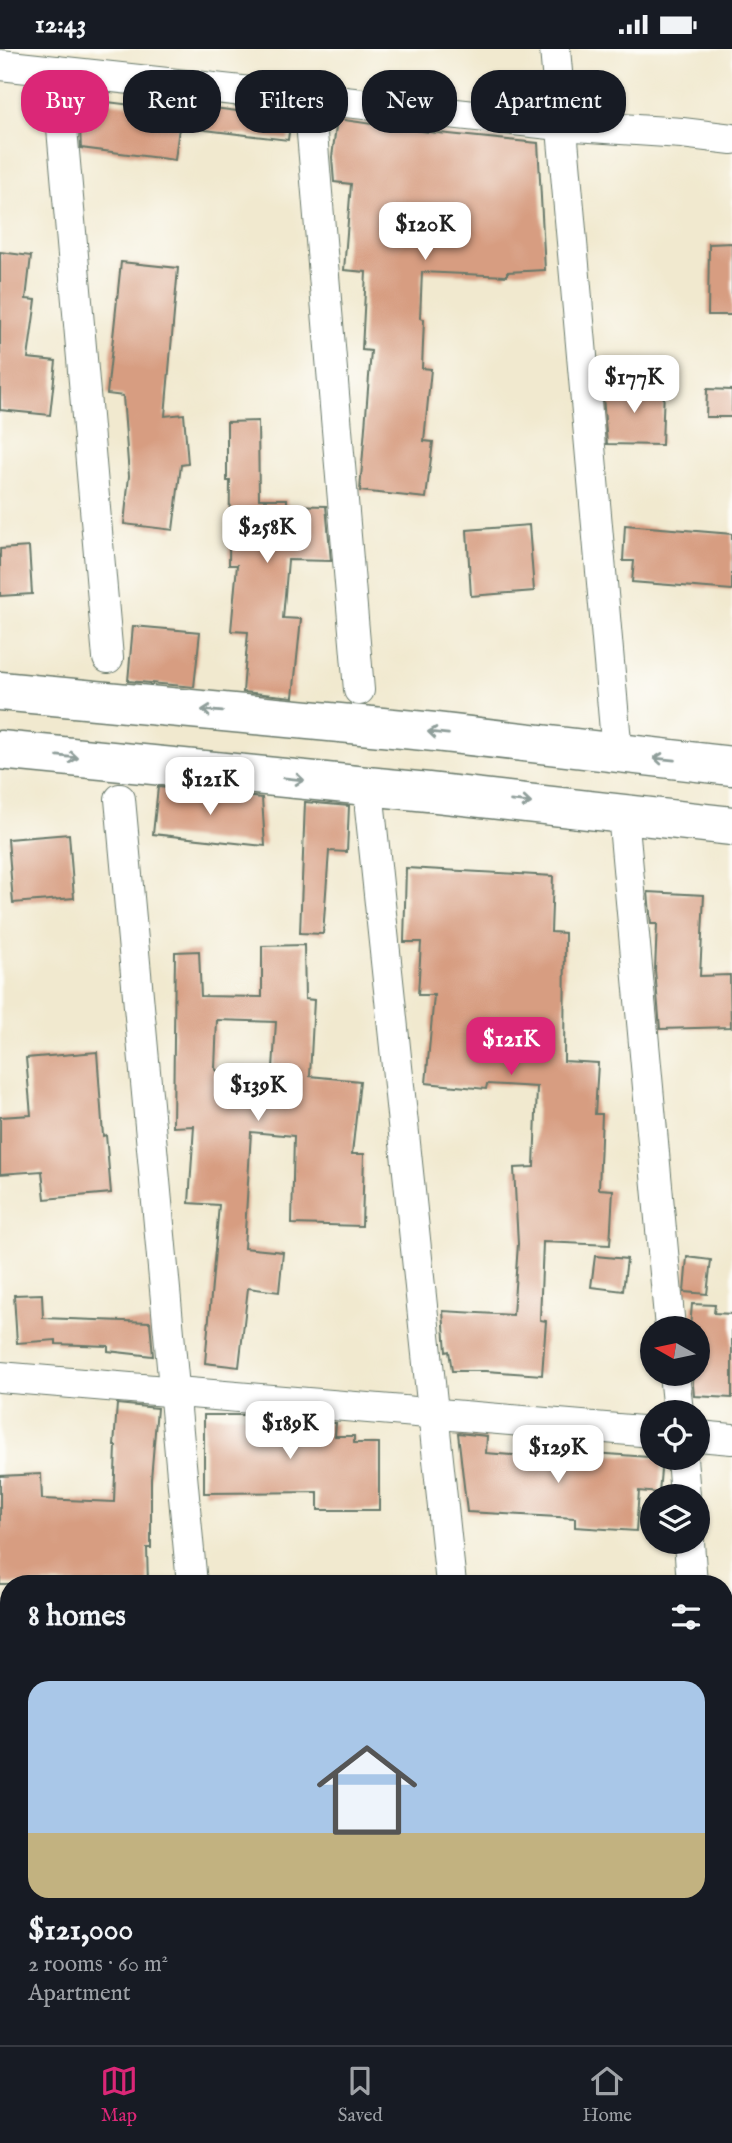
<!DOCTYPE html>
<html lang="en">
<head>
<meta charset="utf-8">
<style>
	:root { --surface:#171b24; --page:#20242c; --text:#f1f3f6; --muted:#9ea1a6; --line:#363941; --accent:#db2777 }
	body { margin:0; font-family:"IM FELL English",serif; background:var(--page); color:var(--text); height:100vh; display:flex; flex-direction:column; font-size:26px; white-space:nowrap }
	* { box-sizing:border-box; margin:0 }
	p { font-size:23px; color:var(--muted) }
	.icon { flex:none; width:38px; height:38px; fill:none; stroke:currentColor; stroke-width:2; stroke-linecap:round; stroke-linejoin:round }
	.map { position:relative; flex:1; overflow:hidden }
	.sheet { position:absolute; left:0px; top:1526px; width:733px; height:471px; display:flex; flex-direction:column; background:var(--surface); border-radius:28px 28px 0 0; box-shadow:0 2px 5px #0004 }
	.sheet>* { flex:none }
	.guide { position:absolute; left:21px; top:21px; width:691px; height:63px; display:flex; gap:14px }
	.needle { width:46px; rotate:279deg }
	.buttons { position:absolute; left:640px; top:1267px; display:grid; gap:14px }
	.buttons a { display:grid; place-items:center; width:70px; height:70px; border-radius:50%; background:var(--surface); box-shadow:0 2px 5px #0004; font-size:35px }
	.price { position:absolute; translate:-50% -60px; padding:0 16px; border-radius:14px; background:#fff; color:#222; font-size:23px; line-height:46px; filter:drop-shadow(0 2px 4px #0008) }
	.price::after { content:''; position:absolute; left:50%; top:42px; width:21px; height:16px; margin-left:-10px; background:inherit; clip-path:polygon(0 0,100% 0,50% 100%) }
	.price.on { background:var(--accent); color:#fff }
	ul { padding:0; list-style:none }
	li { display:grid; align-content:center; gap:14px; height:371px; padding:0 28px }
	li+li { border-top:2px solid var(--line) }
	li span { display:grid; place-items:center; height:217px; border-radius:21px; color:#555 }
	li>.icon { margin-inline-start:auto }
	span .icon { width:126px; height:126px; fill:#fffc; stroke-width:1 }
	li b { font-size:30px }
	h2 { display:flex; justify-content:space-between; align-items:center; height:84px; padding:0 28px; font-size:30px }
	.pill { padding:0 24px; border-radius:28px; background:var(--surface); box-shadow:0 2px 5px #0004; font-size:24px; line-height:63px }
	.pill.on { background:var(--accent); color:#fff }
	.status { display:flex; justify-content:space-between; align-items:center; height:49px; padding:0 35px; background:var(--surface); direction:ltr }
	.status svg { height:19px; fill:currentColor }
	.dock { display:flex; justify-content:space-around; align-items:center; height:98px; border-top:2px solid var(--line); background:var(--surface); font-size:19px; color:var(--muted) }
	.dock a { display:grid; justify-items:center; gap:4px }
	.dock .on { color:var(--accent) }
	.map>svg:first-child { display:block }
</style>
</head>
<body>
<div class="status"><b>12:43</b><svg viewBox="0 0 49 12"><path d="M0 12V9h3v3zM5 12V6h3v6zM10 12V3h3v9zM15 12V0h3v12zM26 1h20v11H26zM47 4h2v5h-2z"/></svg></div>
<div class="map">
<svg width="732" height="1996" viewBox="0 0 732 1996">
	<rect width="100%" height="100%" fill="#fdfcf7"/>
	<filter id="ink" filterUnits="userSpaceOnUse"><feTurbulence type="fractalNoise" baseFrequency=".0143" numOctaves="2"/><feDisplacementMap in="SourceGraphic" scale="14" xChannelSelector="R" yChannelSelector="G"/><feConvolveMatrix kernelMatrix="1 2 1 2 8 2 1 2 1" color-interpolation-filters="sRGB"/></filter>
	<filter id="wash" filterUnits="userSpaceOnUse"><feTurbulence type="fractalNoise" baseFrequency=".00686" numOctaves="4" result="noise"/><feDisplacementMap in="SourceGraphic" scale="28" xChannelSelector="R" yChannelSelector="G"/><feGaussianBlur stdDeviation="1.57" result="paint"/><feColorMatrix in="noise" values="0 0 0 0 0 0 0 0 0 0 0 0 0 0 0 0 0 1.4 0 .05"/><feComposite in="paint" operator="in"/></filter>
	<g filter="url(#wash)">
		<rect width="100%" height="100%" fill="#f1e9cf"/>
		<g id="blocks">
			<g fill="#d79d81" fill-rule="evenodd">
				<polygon points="83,50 181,62 175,111 81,99 80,79"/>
				<polygon points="191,56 291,69 288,91 188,79"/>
				<polygon points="337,70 429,83 538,94 545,221 507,223 507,227 422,223 420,269 424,270 422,319 431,320 424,392 433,393 426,449 360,442 371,302 362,301 366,223 344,221 351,135 334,133 332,108"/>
				<polygon points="732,194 732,266 708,266 709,195"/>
				<polygon points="0,203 31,207 26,250 36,251 28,309 56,312 50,366 0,361"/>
				<polygon points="121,213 178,219 165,367 184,365 188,415 181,416 173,481 124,475 129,427 123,347 107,345"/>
				<polygon points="602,336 664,338 662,396 607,395"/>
				<polygon points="707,340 732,341 732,368 706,368"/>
				<polygon points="258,372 259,450 287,450 287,456 326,457 331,512 288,511 283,569 301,570 293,648 243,643 248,583 231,582 237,516 229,516 230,432 227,432 227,373"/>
				<polygon points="529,476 534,542 471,547 467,481"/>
				<polygon points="625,476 732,485 732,541 632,533 634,512 623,512"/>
				<polygon points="29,498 32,545 0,547 0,500"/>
				<polygon points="133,577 200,583 194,638 128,632"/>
				<polygon points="158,738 262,749 265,797 153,785"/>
				<polygon points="305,753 349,757 347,803 329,802 323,885 300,884"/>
				<polygon points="69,785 74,849 13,854 8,790"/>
				<polygon points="406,819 553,827 551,883 565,884 564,1012 598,1014 595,1065 602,1065 599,1140 613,1141 610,1196 543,1193 540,1271 546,1272 542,1326 486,1322 452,1322 449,1302 446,1303 443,1262 513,1266 518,1195 514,1119 534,1118 537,1038 487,1035 486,1040 426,1034 434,946 418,946 421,893 404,893"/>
				<polygon points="648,843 704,846 700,927 730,926 731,978 660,980 655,921 657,875 651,875"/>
				<path d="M 304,896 L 305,950 L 314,951 L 310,1027 L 360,1032 L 352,1105 L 364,1105 L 362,1177 L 292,1175 L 294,1087 L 251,1083 L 244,1199 L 283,1203 L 279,1243 L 248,1239 L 239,1318 L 205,1314 L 219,1156 L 189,1154 L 194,1077 L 173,1078 L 175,903 L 199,902 L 201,947 L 262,948 L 262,897 ZM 217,971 L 276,973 L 273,1019 L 217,1022 L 215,1019 Z"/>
				<polygon points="97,1003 103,1087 106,1086 111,1144 45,1150 42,1122 0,1125 0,1068 31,1066 26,1009"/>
				<polygon points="595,1207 627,1210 623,1242 591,1238"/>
				<polygon points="687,1208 711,1211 707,1245 684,1243"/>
				<polygon points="42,1245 43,1269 150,1273 153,1307 108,1302 108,1297 56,1295 56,1291 17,1294 14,1246"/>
				<polygon points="692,1255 715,1256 714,1264 732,1265 732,1349 694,1347 692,1325 698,1325 698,1279 690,1279"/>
				<polygon points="117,1355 157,1359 151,1430 151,1499 147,1499 148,1535 0,1535 0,1427 41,1425 42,1450 114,1453 116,1397 114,1397"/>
				<polygon points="204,1366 244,1366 295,1370 295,1374 336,1374 335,1387 354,1387 354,1394 379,1394 379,1461 318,1461 318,1443 204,1444"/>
				<polygon points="458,1384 487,1387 486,1404 579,1411 580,1403 662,1409 659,1444 639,1442 636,1482 575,1478 575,1469 467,1463"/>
			</g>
		</g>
	</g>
	<g filter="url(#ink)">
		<use href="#blocks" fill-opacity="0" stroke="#68796a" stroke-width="2"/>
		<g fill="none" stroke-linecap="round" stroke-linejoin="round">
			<defs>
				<g id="minor">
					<polyline points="555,0 617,704"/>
					<polyline points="0,16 560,76 682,84 732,90"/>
					<polyline points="57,22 108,609"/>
					<polyline points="309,49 359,641"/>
					<polyline points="120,750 192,1535"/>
					<polyline points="370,759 451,1535"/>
					<polyline points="623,765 670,1279"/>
					<polyline points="674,1325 678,1363"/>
					<polyline points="0,1328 653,1383"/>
					<polyline points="698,1387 732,1390"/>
					<polyline points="682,1409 685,1447"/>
					<polyline points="689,1493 692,1535"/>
					<polyline points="724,1934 730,1996"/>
					<polyline points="0,1963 9,1964"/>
					<polyline points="155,1988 204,1996"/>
					<polyline points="235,1988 235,1996"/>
					<polyline points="494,1988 494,1996"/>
				</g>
				<g id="secondary">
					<polyline points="0,642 435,683 732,717"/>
					<polyline points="0,701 428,743 732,777"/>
				</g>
			</defs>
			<use href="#minor" stroke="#68796a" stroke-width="32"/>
			<use href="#secondary" stroke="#68796a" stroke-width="41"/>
			<use href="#minor" stroke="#fff" stroke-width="30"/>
			<use href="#secondary" stroke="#fff" stroke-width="38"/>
		</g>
		<defs><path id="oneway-shaft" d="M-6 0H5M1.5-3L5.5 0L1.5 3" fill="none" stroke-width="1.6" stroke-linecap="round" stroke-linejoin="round" transform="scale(1.75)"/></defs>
		<g stroke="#8f9e9a">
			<use href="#oneway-shaft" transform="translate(212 662) rotate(-175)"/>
			<use href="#oneway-shaft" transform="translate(438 684) rotate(-174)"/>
			<use href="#oneway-shaft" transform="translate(68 708) rotate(6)"/>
			<use href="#oneway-shaft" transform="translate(664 710) rotate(-174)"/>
			<use href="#oneway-shaft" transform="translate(294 730) rotate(6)"/>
			<use href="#oneway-shaft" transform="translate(521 753) rotate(6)"/>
		</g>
	</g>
</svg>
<div class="buttons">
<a><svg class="needle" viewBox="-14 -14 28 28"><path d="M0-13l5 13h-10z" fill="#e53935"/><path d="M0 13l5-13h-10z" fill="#9ea1a6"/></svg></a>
<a><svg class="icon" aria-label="locate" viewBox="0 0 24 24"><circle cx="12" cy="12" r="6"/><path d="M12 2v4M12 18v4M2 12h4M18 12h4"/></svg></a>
<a><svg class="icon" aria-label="layers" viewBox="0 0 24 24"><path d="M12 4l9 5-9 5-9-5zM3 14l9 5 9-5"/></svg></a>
</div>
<b class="price" style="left:425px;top:213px">$120K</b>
<b class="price" style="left:634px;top:366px">$177K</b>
<b class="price" style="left:267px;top:516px">$258K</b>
<b class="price" style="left:210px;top:768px">$121K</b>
<b class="price on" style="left:511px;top:1028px">$121K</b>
<b class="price" style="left:258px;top:1074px">$139K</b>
<b class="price" style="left:290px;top:1412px">$189K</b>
<b class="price" style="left:558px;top:1436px">$129K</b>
<div class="guide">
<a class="pill on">Buy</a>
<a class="pill">Rent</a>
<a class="pill">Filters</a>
<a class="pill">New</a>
<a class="pill">Apartment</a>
</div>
<section class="sheet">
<h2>8 homes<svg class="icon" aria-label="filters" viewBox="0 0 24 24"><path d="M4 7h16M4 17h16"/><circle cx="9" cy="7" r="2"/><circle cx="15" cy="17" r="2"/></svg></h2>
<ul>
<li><span style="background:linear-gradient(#a9c7e8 70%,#c2b280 0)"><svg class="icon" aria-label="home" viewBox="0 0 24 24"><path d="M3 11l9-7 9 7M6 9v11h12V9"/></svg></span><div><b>$121,000</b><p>2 rooms · 60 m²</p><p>Apartment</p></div></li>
</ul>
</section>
</div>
<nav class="dock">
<a class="on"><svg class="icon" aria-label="map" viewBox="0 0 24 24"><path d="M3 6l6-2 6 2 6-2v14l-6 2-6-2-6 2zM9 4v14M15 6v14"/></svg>Map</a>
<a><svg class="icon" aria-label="saved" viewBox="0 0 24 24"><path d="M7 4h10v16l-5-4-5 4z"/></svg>Saved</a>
<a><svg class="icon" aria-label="home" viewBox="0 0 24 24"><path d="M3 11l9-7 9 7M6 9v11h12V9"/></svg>Home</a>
</nav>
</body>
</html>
